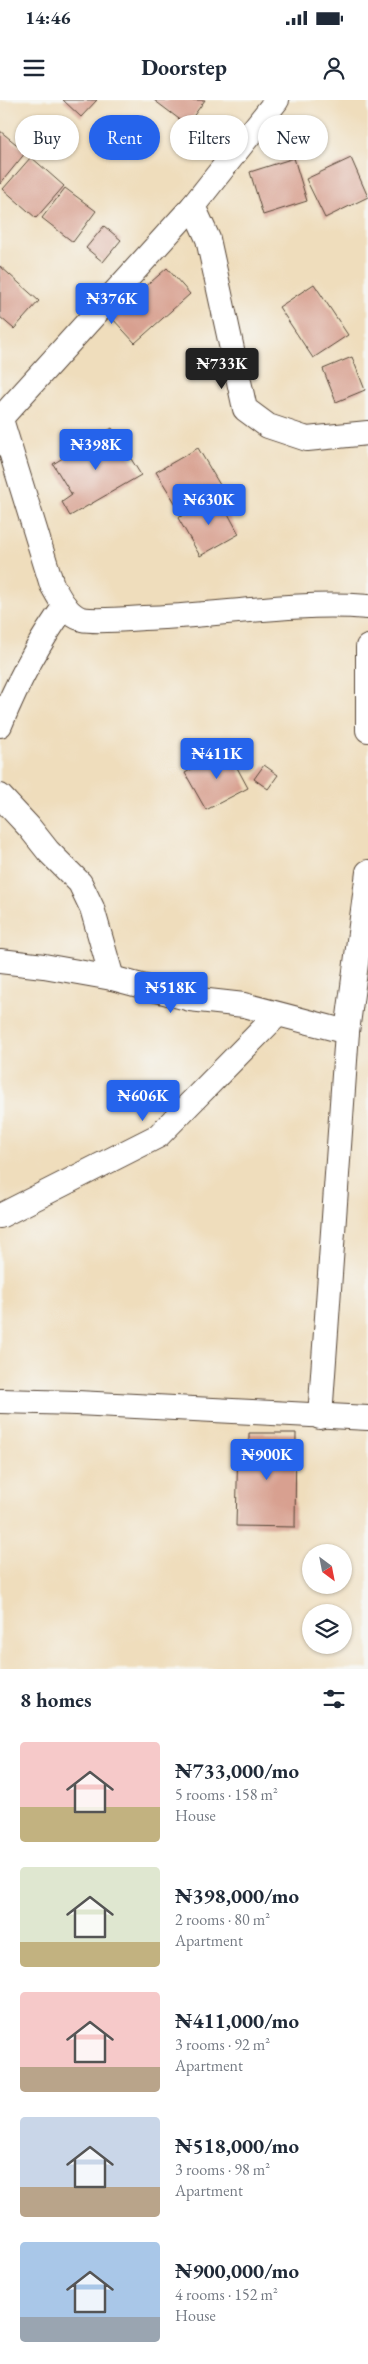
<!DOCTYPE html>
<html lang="en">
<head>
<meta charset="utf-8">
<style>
	:root { --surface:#fff; --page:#f2f2f3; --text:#1f2937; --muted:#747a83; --accent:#2563eb }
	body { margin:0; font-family:"EB Garamond",serif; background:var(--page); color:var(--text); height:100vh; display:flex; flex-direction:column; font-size:19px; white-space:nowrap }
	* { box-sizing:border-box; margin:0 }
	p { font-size:16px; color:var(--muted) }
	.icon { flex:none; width:28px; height:28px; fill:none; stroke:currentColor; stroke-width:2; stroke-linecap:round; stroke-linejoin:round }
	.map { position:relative; height:1569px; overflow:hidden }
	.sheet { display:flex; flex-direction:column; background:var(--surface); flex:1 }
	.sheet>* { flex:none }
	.banner { position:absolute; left:15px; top:15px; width:339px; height:45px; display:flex; gap:10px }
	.needle { width:32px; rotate:148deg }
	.controls { position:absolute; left:302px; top:1444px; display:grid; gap:10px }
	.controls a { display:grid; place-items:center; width:50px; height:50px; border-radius:50%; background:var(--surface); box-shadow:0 1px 4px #0004; font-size:25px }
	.price { position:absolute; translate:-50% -42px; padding:0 11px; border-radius:5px; background:var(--accent); color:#fff; font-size:16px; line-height:32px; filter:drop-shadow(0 1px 2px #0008) }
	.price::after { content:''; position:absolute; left:50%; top:30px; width:15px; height:11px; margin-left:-8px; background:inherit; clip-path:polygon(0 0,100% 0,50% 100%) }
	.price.active { background:#222; color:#fff }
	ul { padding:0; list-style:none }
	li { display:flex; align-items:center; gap:15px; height:125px; padding:0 20px }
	li span { display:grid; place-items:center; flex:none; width:140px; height:100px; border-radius:5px; color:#555 }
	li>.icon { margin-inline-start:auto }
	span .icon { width:60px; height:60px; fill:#fffc; stroke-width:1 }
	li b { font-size:21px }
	h2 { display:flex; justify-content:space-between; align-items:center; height:60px; padding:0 20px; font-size:21px }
	.pill { padding:0 18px; border-radius:22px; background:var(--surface); box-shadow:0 1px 4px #0004; font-size:18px; line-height:45px }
	.pill.active { background:var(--accent); color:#fff }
	.status { display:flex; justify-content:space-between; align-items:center; height:35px; padding:0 25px; background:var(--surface); direction:ltr }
	.status svg { height:14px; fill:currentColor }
	header { display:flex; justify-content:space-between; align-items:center; height:65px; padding:0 20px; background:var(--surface); font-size:22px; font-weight:700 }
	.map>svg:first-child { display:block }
</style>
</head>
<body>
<div class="status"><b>14:46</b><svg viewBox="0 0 49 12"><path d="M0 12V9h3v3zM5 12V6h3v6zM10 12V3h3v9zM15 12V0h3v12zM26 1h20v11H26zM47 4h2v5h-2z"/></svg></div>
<header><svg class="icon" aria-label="menu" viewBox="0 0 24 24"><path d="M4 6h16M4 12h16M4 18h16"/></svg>Doorstep<svg class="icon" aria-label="person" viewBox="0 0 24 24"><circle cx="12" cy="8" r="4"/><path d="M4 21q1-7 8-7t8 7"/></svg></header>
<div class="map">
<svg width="368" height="1569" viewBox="0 0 368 1569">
	<rect width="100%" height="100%" fill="#f6f6f2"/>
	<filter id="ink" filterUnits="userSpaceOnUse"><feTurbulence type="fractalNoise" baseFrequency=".02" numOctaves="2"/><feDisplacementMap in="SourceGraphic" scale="10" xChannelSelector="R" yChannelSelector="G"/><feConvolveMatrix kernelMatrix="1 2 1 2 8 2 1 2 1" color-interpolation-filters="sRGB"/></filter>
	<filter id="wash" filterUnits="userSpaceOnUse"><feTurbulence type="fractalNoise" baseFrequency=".0096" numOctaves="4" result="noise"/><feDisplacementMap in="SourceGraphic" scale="20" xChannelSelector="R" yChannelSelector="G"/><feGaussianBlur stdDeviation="1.12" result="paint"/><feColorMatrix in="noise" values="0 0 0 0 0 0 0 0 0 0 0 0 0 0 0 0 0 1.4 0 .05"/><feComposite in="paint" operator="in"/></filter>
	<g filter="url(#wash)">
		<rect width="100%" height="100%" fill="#efddbc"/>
		<g id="blocks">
			<g fill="#d8a090">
				<polygon points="63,0 97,0 81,17"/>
				<polygon points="154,0 205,0 187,25"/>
				<polygon points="0,31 26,52 0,84"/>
				<polygon points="31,57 64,86 36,118 3,89"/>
				<polygon points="294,58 307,101 263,115 250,72"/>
				<polygon points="351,58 368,97 325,118 306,79"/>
				<polygon points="65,88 96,111 73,142 42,118"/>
				<polygon points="104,126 121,140 103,162 86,148"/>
				<polygon points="0,166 39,201 14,229 0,217"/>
				<polygon points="167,168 190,194 135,243 111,217"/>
				<polygon points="314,184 348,235 313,258 279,207"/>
				<polygon points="352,257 365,290 336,302 323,269"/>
				<polygon points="112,328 141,375 70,416 62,402 72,395 53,364"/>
				<polygon points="198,348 220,385 179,409 156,372"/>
				<polygon points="218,395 239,434 200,456 178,418"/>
				<polygon points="227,649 248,688 206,710 185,673"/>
				<polygon points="264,665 278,675 268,689 254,679"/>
				<polygon points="249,1333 296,1333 295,1427 236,1426 238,1343 249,1343"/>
			</g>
		</g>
	</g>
	<g filter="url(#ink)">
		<use href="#blocks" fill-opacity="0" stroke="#564536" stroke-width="1"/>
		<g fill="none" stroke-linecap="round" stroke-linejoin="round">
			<defs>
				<g id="minor">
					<polyline points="193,106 208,139 245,309 268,326 307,339 368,333"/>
					<path d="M 0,316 L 52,485 C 59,497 67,515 82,519 C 95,522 128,519 143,518 C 218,516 293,501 368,507"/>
					<polyline points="0,319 193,106 277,0"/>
					<polyline points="368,547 368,630"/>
					<path d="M 0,625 C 17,583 38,543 65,506"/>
					<polyline points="0,696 29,727 48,751 80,783 92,808 112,878"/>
					<polyline points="0,861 44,866 112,878 190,899 244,905 347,932"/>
					<polyline points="0,1116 158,1036 277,915"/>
					<polyline points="0,1301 77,1303 368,1318"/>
					<polyline points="320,1317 347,932 368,772"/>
				</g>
			</defs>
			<use href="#minor" stroke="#564536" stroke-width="26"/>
			<use href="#minor" stroke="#fff" stroke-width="24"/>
		</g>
	</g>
</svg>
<div class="controls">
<a><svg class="needle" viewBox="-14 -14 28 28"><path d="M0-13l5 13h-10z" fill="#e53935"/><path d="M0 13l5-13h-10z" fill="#747a83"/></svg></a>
<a><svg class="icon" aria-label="layers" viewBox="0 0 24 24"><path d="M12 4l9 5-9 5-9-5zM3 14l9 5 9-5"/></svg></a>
</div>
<b class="price" style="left:112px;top:225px">₦376K</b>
<b class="price active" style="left:222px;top:290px">₦733K</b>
<b class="price" style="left:96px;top:371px">₦398K</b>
<b class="price" style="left:209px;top:426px">₦630K</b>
<b class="price" style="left:217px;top:680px">₦411K</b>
<b class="price" style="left:171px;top:914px">₦518K</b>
<b class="price" style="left:143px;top:1022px">₦606K</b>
<b class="price" style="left:267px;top:1381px">₦900K</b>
<div class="banner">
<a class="pill">Buy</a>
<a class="pill active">Rent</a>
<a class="pill">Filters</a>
<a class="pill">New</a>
</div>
</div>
<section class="sheet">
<h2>8 homes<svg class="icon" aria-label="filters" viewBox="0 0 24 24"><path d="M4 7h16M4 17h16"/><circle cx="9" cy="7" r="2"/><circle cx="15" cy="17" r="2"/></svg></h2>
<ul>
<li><span style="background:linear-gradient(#f6c9c9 65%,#c2b280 0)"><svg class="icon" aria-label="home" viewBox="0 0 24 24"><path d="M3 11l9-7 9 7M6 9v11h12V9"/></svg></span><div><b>₦733,000/mo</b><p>5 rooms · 158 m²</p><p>House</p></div></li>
<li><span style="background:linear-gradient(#dfe7d0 75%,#c2b280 0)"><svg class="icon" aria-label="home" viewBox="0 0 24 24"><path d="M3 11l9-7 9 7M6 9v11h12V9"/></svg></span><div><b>₦398,000/mo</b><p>2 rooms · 80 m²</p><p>Apartment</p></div></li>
<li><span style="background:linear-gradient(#f6c9c9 75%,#b9a48a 0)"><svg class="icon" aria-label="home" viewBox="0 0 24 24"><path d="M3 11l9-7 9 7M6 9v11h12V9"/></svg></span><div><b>₦411,000/mo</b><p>3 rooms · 92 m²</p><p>Apartment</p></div></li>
<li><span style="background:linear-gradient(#c9d6e8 70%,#b9a48a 0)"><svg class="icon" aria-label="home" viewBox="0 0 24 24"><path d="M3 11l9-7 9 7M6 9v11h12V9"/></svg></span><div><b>₦518,000/mo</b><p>3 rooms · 98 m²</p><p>Apartment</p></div></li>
<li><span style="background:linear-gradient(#a9c7e8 75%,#9aa5b1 0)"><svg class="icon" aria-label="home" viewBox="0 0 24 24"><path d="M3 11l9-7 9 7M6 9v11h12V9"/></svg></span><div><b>₦900,000/mo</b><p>4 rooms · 152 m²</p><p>House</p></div></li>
</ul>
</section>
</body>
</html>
